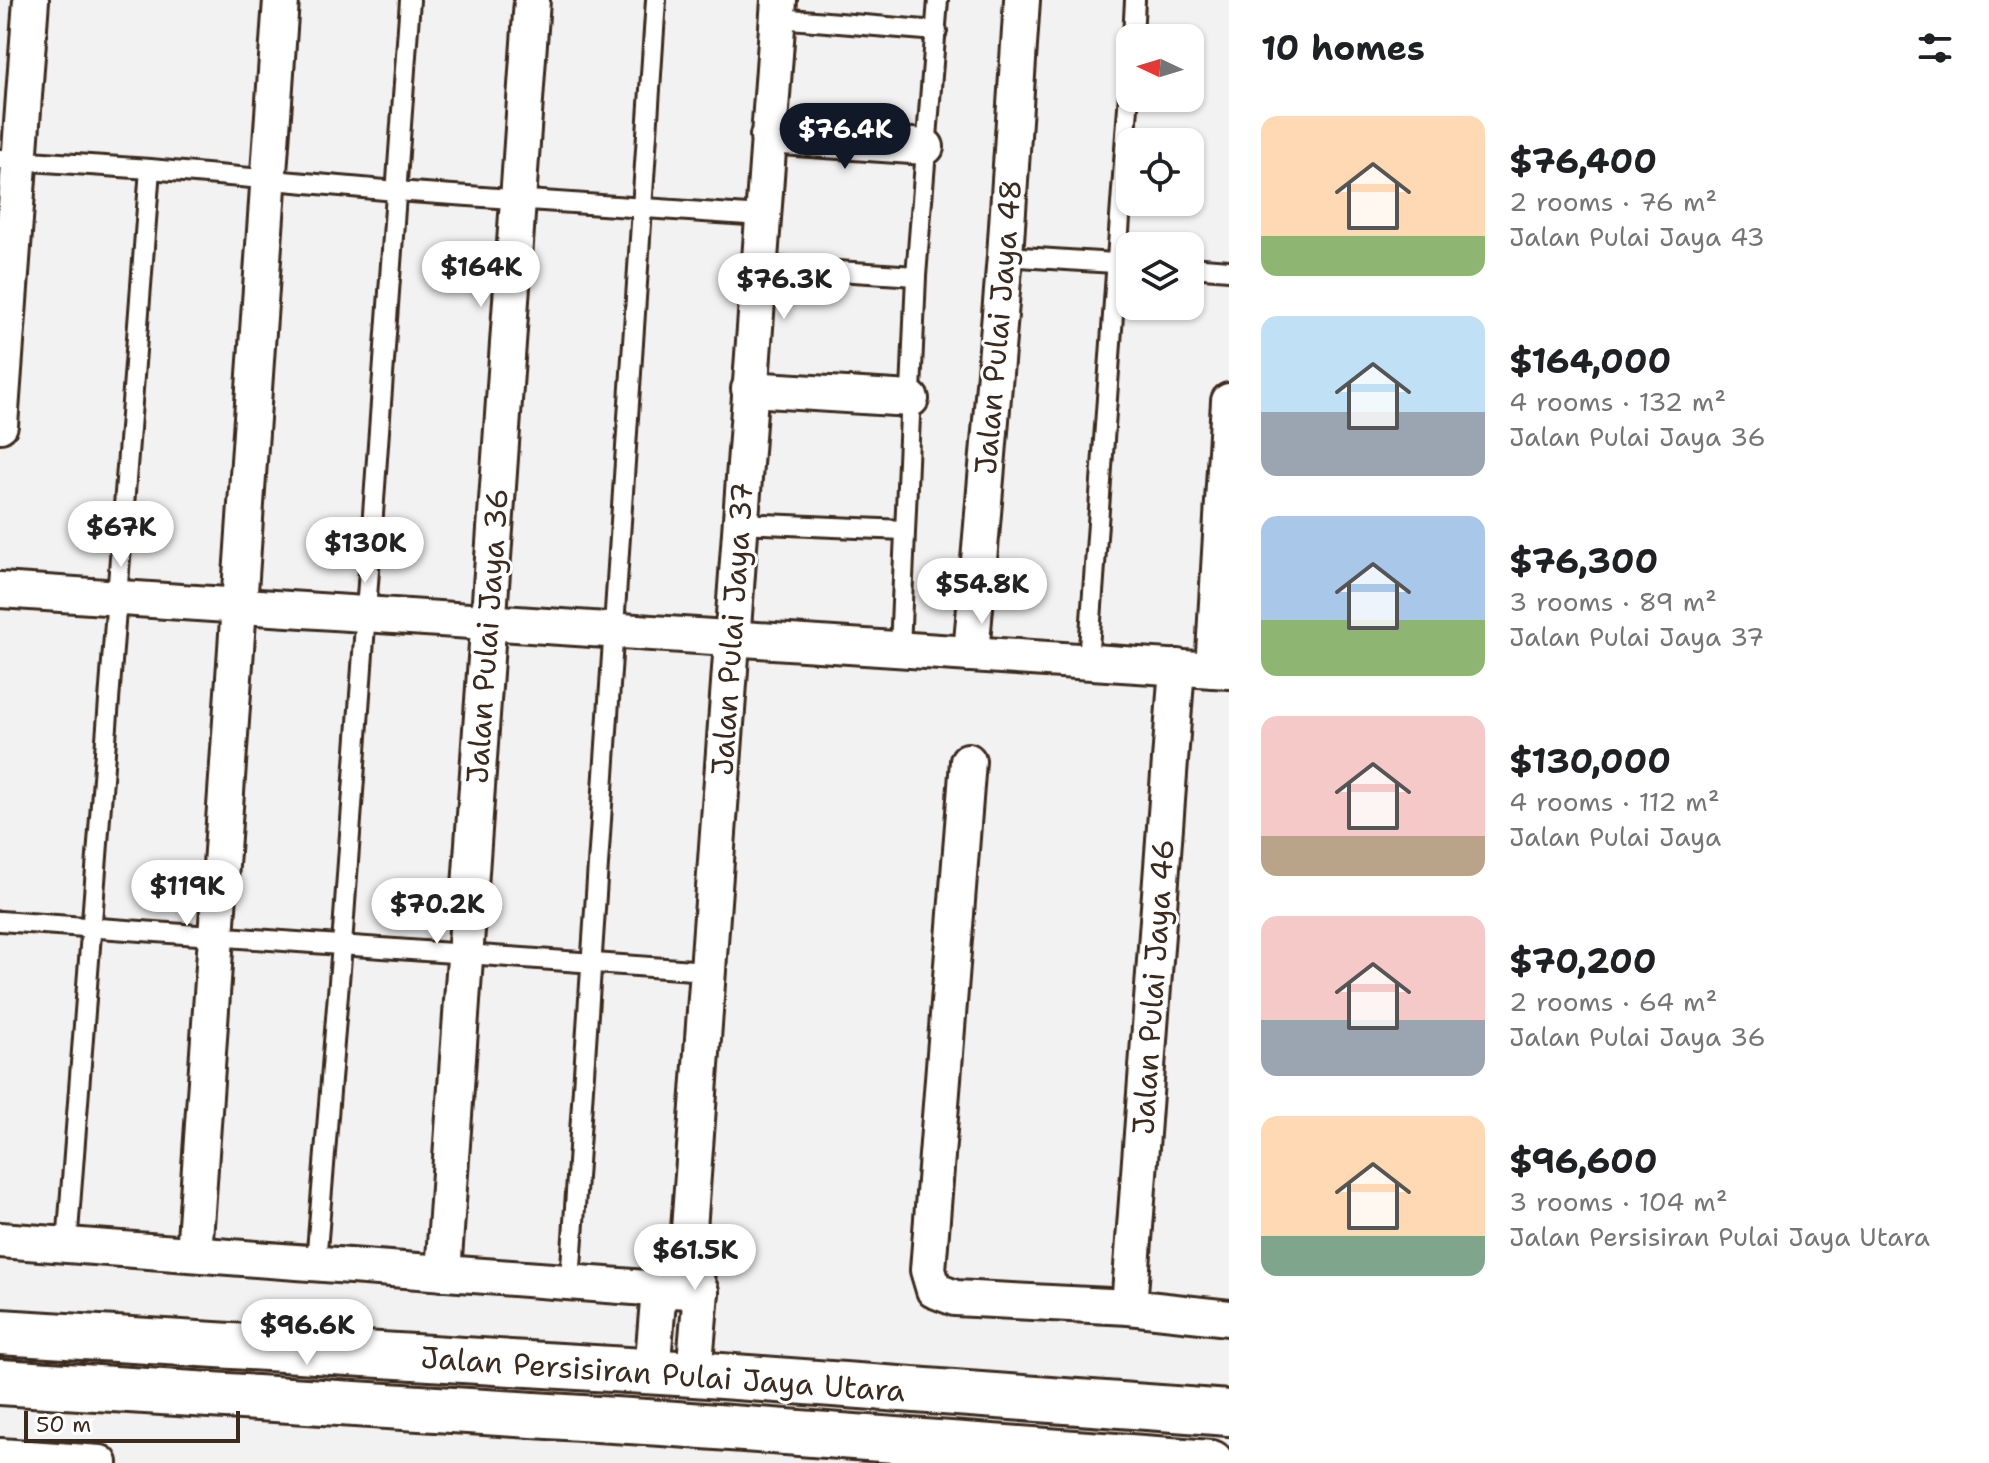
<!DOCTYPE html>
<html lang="en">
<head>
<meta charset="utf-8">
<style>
	:root { --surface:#fff; --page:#f2f2f2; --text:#202124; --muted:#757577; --accent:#111827 }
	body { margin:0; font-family:"Shantell Sans",sans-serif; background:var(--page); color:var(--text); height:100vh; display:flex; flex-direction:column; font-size:30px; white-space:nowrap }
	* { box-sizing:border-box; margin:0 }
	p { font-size:26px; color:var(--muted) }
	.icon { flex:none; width:44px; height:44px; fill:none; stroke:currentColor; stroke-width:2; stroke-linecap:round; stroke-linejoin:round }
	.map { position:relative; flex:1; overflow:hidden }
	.drawer { display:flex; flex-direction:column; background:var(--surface); width:760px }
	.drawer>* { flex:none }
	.needle { width:52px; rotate:274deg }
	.buttons { position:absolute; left:1116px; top:24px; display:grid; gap:16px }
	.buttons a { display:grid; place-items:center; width:88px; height:88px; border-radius:16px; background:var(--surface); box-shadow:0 2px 6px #0004; font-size:40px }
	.scale { position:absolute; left:24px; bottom:20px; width:216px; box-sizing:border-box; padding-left:8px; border:4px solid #3b2a1e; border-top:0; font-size:22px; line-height:28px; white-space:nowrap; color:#3b2a1e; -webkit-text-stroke:6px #fff; paint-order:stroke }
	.price { position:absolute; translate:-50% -68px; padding:0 18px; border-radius:28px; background:#fff; color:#222; font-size:26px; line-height:52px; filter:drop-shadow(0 2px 4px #0008) }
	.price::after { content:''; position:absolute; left:50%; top:48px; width:24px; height:18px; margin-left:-12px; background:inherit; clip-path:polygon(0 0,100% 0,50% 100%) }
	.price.selected { background:var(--accent); color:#fff }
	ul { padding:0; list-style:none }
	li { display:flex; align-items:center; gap:24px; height:200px; padding:0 32px }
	li span { display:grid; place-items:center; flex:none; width:224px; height:160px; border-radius:16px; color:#555 }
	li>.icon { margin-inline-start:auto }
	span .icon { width:96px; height:96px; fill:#fffc; stroke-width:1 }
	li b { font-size:34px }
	h2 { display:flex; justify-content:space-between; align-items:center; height:96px; padding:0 32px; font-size:34px }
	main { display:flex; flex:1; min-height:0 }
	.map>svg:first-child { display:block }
</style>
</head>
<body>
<main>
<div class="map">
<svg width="1229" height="1463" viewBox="0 0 1229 1463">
	<rect width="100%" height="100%" fill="#f3f2f2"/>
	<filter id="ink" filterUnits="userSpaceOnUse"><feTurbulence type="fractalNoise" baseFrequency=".0125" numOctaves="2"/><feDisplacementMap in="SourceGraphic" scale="16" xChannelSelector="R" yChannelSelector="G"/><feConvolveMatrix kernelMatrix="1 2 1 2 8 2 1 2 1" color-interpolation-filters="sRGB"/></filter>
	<g filter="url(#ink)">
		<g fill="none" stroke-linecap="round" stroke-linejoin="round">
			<defs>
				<g id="service">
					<polyline points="778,18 937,31"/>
					<polyline points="1133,38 1135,0"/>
					<polyline points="0,159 150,169 396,191 762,216"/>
					<polyline points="1005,256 1130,264"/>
					<polyline points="759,266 916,276"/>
					<polyline points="1190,267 1229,270"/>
					<polyline points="739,523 904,530"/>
					<polyline points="900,649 916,276 938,0"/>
					<polyline points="1088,662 1130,79"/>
					<polyline points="0,921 707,971"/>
					<polyline points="67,1245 150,169"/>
					<polyline points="316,1263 342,945 410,0"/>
					<polyline points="570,1282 656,0"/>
				</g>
				<g id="minor">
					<polyline points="768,136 926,147"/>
					<polyline points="749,389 911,399"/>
					<polyline points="0,425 31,0"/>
					<polyline points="0,590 1229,671"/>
					<polyline points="971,654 1005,256 1022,0"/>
					<polyline points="1213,670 1229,401"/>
					<polyline points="968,761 928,1270 934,1290 955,1298 1129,1307 1229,1318"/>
					<polyline points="0,1240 701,1292"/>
					<polyline points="194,1254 281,0"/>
					<polyline points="443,1273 532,0"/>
					<polyline points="1129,1307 1177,667"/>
					<polyline points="652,1372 659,1289 673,1273"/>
					<polyline points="694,1374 701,1292 687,1257 779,0"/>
					<polyline points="0,1456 100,1463"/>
				</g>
				<g id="tertiary">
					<polyline points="0,1332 694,1374 1229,1413"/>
					<polyline points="0,1382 662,1423 1211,1463"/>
				</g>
			</defs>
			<use href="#service" stroke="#3b2a1e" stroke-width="24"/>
			<use href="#minor" stroke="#3b2a1e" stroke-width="40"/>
			<use href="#tertiary" stroke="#3b2a1e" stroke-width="50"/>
			<use href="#service" stroke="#fff" stroke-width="18"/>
			<use href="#minor" stroke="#fff" stroke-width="34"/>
			<use href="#tertiary" stroke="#fff" stroke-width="44"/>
		</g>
	</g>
	<g text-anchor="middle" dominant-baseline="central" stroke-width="6" stroke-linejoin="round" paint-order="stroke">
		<g font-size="30" fill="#3b2a1e" stroke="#fff">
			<text transform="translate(998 327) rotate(-85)">Jalan Pulai Jaya 48</text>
			<text transform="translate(732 629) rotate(-86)">Jalan Pulai Jaya 37</text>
			<text transform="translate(487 636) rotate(-86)">Jalan Pulai Jaya 36</text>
			<text transform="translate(1153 987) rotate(-86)">Jalan Pulai Jaya 46</text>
			<text transform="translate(663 1374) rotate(4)">Jalan Persisiran Pulai Jaya Utara</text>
		</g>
	</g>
</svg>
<div class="buttons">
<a><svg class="needle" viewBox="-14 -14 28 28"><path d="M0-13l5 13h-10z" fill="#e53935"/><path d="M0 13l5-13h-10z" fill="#757577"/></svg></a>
<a><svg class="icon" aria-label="locate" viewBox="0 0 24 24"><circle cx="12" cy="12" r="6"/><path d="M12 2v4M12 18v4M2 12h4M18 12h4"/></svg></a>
<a><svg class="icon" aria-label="layers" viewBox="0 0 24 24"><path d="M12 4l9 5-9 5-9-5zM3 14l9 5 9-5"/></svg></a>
</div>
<div class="scale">50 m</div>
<b class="price selected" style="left:845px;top:171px">$76.4K</b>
<b class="price" style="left:481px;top:309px">$164K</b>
<b class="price" style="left:784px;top:321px">$76.3K</b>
<b class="price" style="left:121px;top:569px">$67K</b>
<b class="price" style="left:365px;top:585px">$130K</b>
<b class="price" style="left:982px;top:626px">$54.8K</b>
<b class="price" style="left:187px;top:928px">$119K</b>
<b class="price" style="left:437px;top:946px">$70.2K</b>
<b class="price" style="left:695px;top:1292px">$61.5K</b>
<b class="price" style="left:307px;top:1367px">$96.6K</b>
</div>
<section class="drawer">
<h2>10 homes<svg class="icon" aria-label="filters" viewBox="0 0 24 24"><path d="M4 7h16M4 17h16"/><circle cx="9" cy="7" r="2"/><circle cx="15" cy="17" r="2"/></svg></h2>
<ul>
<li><span style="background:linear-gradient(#ffd9b3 75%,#8fb573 0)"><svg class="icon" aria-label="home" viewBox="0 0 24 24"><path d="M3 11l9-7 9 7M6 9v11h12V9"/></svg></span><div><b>$76,400</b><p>2 rooms · 76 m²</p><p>Jalan Pulai Jaya 43</p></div></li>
<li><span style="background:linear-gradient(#bfe0f5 60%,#9aa5b1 0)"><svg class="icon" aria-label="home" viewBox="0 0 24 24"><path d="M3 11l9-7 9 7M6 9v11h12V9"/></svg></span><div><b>$164,000</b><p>4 rooms · 132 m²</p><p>Jalan Pulai Jaya 36</p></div></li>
<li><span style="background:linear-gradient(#a9c7e8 65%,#8fb573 0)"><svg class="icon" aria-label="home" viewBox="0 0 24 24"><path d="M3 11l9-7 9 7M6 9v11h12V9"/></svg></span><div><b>$76,300</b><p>3 rooms · 89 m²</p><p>Jalan Pulai Jaya 37</p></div></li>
<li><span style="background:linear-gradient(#f6c9c9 75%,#b9a48a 0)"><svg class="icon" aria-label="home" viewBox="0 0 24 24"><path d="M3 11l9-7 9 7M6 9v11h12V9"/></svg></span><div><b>$130,000</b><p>4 rooms · 112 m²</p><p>Jalan Pulai Jaya</p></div></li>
<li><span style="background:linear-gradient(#f6c9c9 65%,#9aa5b1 0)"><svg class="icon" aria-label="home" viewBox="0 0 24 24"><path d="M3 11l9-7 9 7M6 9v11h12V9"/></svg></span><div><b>$70,200</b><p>2 rooms · 64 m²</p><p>Jalan Pulai Jaya 36</p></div></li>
<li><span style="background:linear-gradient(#ffd9b3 75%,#7fa58c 0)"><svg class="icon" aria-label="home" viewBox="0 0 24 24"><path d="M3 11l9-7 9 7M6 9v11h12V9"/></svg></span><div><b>$96,600</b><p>3 rooms · 104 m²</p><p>Jalan Persisiran Pulai Jaya Utara</p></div></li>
</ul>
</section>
</main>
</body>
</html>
